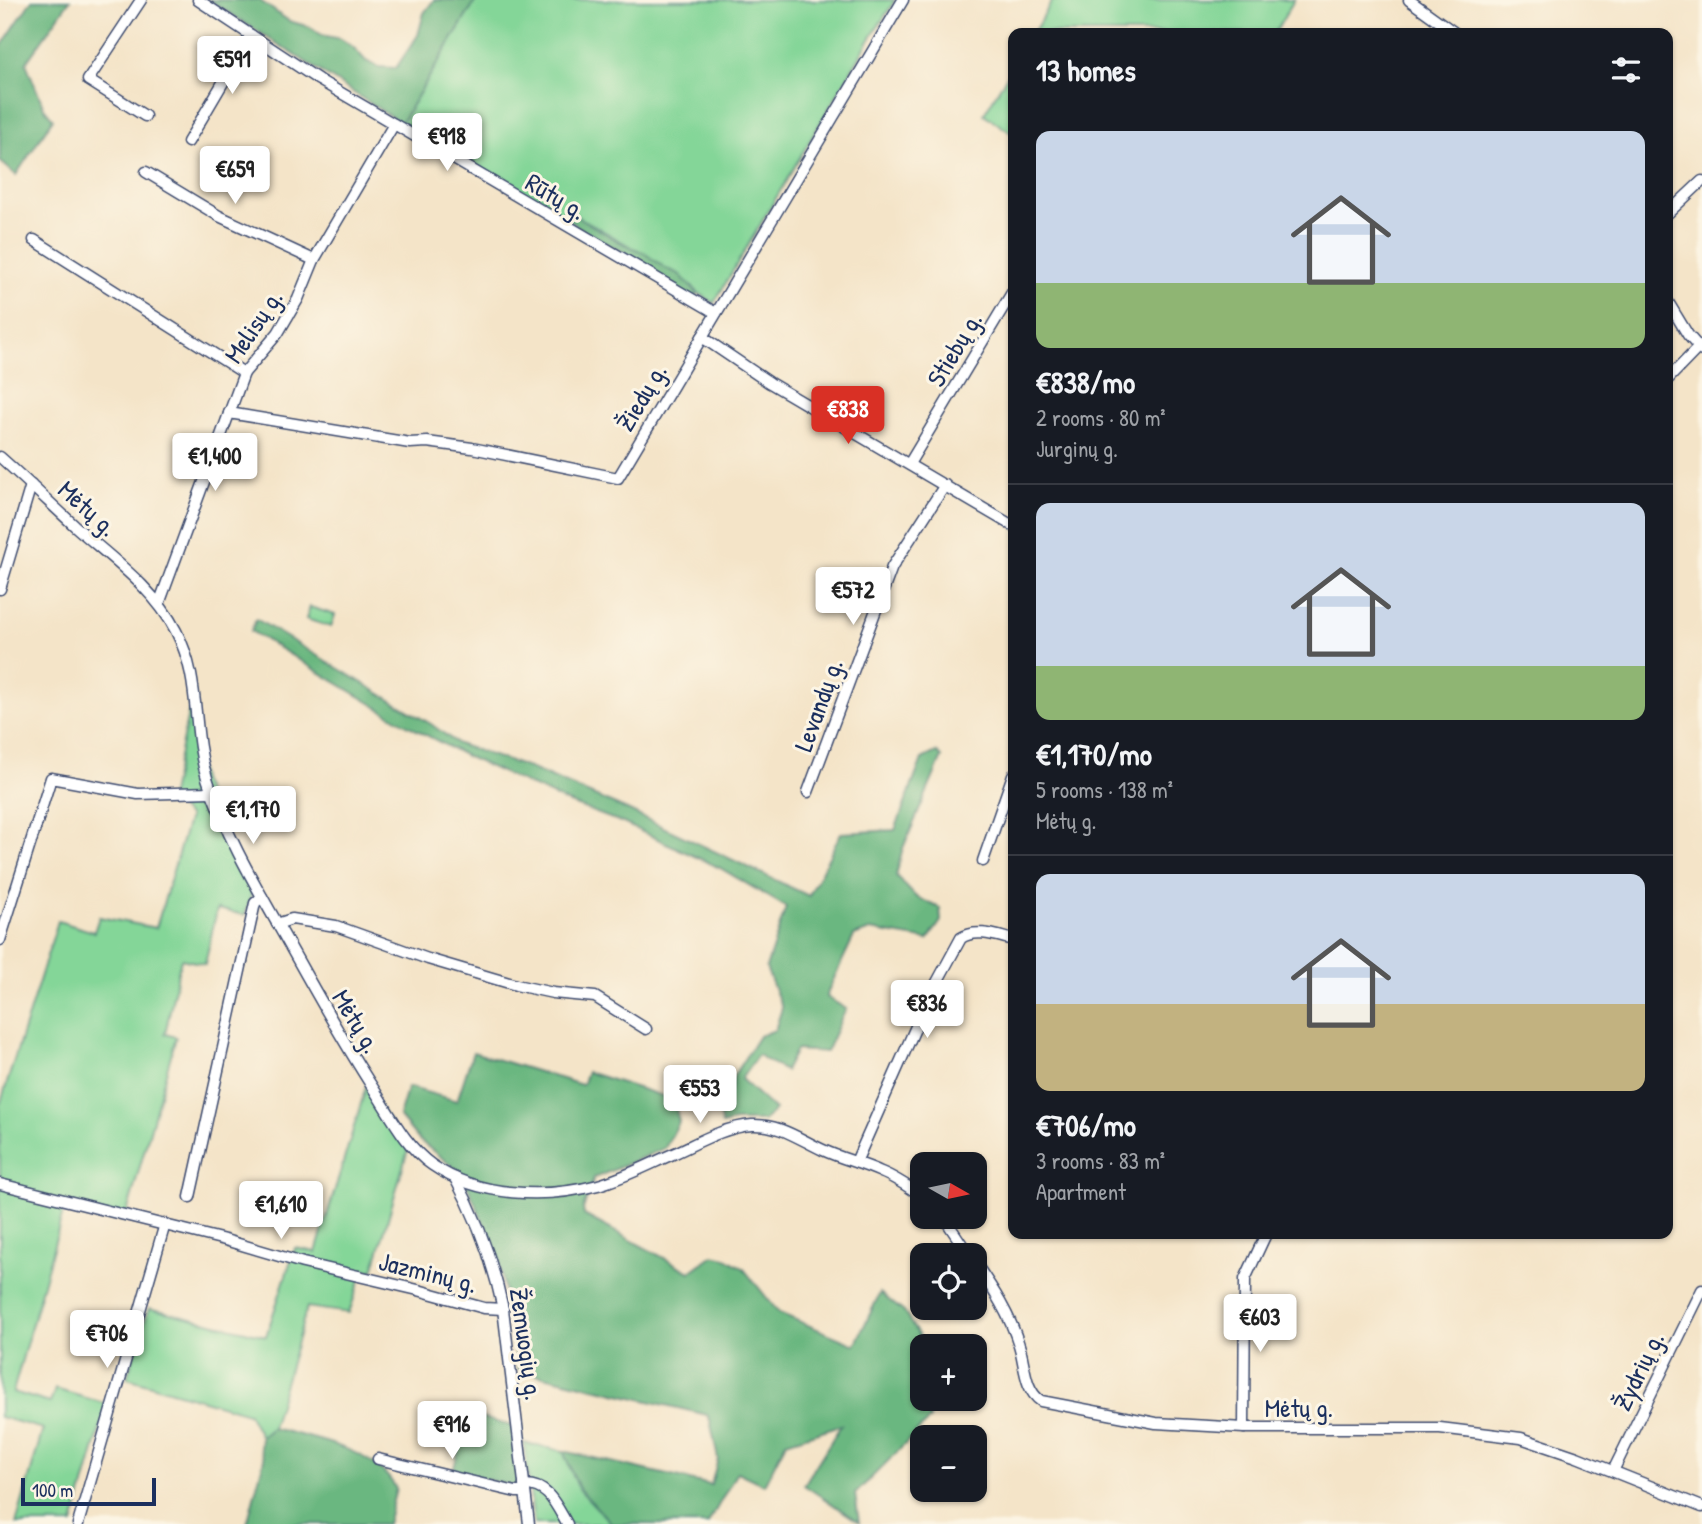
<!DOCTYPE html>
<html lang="en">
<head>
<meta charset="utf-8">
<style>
	:root { --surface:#171b24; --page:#242831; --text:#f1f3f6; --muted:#9ea1a6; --line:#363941; --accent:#d93025 }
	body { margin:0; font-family:"Patrick Hand",sans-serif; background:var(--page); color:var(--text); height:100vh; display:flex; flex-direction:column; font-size:26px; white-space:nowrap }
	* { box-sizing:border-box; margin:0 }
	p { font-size:23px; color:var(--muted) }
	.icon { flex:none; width:38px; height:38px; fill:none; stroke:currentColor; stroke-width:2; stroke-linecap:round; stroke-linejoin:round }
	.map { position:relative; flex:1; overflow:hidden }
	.side { position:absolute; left:1008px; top:28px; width:665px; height:1211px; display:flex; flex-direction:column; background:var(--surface); border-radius:14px; box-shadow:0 2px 5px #0004 }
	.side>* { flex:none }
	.needle { width:46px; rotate:99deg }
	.buttons { position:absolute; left:910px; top:1152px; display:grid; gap:14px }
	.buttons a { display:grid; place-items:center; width:77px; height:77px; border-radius:14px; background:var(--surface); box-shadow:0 2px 5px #0004; font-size:35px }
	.scale { position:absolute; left:21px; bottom:18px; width:135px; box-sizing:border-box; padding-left:7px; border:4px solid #1b2f5e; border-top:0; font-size:19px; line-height:24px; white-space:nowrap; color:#1b2f5e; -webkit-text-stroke:5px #fcf5e5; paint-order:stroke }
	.price { position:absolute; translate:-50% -60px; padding:0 16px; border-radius:7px; background:#fff; color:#222; font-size:23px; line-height:46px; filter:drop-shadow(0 2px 4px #0008) }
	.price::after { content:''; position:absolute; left:50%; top:42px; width:21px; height:16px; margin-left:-10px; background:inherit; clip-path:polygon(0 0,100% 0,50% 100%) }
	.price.active { background:var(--accent); color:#fff }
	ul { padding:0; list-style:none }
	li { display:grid; align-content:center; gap:14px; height:371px; padding:0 28px }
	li+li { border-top:2px solid var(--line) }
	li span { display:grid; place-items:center; height:217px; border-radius:14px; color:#555 }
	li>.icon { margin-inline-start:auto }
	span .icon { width:126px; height:126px; fill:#fffc; stroke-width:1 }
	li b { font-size:30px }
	h2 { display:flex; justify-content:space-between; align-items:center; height:84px; padding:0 28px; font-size:30px }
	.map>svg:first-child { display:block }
</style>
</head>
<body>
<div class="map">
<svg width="1702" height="1524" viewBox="0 0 1702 1524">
	<rect width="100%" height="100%" fill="#fcf5e5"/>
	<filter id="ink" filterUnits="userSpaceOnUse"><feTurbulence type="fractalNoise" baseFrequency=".0143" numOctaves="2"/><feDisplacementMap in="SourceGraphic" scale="14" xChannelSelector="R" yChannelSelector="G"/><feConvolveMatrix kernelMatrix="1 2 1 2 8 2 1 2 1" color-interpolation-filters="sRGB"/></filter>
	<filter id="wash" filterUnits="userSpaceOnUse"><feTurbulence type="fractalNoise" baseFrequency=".00686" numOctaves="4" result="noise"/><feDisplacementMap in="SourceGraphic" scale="28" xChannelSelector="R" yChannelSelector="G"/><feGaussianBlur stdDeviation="1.57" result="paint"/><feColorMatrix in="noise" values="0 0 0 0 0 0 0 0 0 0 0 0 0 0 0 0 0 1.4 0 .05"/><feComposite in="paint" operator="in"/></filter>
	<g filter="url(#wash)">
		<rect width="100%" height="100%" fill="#f4e4c8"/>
		<g fill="#84d698" stroke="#50827b" stroke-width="2">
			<path d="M 476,0 L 895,0 L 867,44 L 714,303 C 697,294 694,287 680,276 C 675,271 667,270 661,266 C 632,247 602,230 571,213 L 564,211 L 560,214 L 401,123 Z"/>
			<polygon points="1053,0 1294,0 1275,33 1033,33"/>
			<polygon points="1013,66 1013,134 984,114"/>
			<polygon points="310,607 335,615 331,627 306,619"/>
			<polygon points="191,700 196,754 201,780 252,892 245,915 217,909 205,964 181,959 165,1034 176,1037 125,1220 65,1205 13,1392 50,1403 55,1389 107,1404 73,1524 16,1524 43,1429 0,1417 0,1105 58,921 94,932 99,917 156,928 189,817 170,799"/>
			<polygon points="366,1087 408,1149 373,1271 364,1269 349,1313 307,1307 272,1428 261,1437 248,1413 127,1378 149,1308 266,1336 295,1248 316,1252"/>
			<polygon points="524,1443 563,1451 579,1489 612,1524 534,1524"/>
		</g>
		<g fill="#6bb780" stroke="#43736f" stroke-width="2">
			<polygon points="32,0 70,0 26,63 44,108 53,119 16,175 0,161 0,48"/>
			<polygon points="209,0 259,0 289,21 310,27 322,35 341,39 353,47 366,61 378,67 396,68 418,35 424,13 434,0 476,0 401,123"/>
			<polygon points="564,211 571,213 620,242 643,252 665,268 679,274 698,294 693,299 630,259 627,254 590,235 560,214"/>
			<polygon points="256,619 431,724 458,744 529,768 627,810 809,896 841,833 895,830 922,759 936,752 942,757 903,848 896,876 916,897 940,908 941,921 928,940 870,930 854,936 828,991 827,997 846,1009 826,1052 796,1050 785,1071 758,1055 741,1079 775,1110 763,1121 735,1121 722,1125 717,1107 730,1091 734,1075 759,1036 775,1030 782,1008 766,968 786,907 720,868 623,823 567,802 466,756 407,725 251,631"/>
			<polygon points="473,1052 582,1085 587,1072 666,1097 675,1104 679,1122 665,1148 594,1178 583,1209 584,1215 690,1272 713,1255 726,1258 743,1268 779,1313 855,1345 880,1293 904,1312 925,1346 922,1346 922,1372 916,1377 930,1419 855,1494 859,1522 804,1485 841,1425 786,1442 764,1485 737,1472 708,1524 612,1524 579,1489 563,1451 711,1485 718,1459 710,1420 707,1415 518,1370 499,1259 469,1189 457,1170 419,1140 399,1116 408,1087 457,1101"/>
			<polygon points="467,1414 512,1426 519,1487 453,1472"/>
			<path d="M 272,1428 C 311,1438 377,1449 396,1489 L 387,1524 L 247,1524 L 264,1459 L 260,1448 L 261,1437 Z"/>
		</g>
	</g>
	<g filter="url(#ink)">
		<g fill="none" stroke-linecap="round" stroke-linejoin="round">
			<defs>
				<g id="street">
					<polyline points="141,0 88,80 145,116"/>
					<polyline points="198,0 319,80 716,313"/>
					<polyline points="1409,0 1455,33"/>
					<polyline points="188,142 251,35"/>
					<polyline points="146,172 219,216 314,260"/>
					<polyline points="1668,213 1702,181"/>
					<polyline points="34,240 244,373"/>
					<polyline points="1668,302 1688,335 1702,351"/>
					<polyline points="702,337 770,383 1013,526"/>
					<polyline points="1668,379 1699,347"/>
					<polyline points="229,413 410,443 427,442 472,448 618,478 903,0"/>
					<path d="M 0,457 C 26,480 51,504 76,527 C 111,558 155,589 176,631 C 202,681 191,728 207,778 C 225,835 257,888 286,939 C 314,989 342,1040 373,1088 C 390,1114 406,1147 432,1165 C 478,1197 545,1199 598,1185 C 624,1178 650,1164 675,1153 C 699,1142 725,1127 752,1125 C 780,1124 799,1139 823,1150 C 842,1159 862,1163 881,1172 C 896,1178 909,1187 922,1196"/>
					<polyline points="909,464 1013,291"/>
					<polyline points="0,589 31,485"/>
					<polyline points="159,604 244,373 278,333 298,299 314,260 394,124"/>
					<polyline points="808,792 892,567 945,485"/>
					<polyline points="983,861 1013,775"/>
					<polyline points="277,924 292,919 336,926 428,959 516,985 553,993 595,997 646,1029"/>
					<polyline points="0,940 51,778 138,794 211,792"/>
					<path d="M 856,1162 L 929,997 L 961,938 C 976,928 997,936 1013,940"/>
					<path d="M 455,1178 C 478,1220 493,1262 503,1309 L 529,1524"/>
					<polyline points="0,1184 225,1240 303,1263 418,1290 484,1308 503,1309"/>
					<polyline points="190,1197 255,903 262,897"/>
					<polyline points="943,1216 969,1255"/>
					<path d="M 975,1263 C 993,1289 1010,1315 1019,1345 C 1025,1363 1024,1390 1041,1401 L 1156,1423 L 1244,1428 L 1440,1428 L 1521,1438 L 1577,1457 L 1702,1507"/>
					<polyline points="1244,1428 1245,1279 1266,1234"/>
					<polyline points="378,1459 516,1492 525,1492"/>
					<polyline points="1613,1471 1702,1290"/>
					<path d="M 524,1485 C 548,1484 556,1505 567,1524"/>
					<polyline points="78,1524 165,1224"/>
				</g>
			</defs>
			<use href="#street" stroke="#3c4a6e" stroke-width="13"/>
			<use href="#street" stroke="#fff" stroke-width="10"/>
		</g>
	</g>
	<g text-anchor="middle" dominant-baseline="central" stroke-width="6" stroke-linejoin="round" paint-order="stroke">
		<g font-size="26" fill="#1b2f5e" stroke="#fcf5e5">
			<text transform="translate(556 196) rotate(31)">Rūtų g.</text>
			<text transform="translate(253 326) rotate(-56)">Melisų g.</text>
			<text transform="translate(954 349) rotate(-59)">Stiebų g.</text>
			<text transform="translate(641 397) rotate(-59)">Žiedų g.</text>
			<text transform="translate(88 508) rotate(42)">Mėtų g.</text>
			<text transform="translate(818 705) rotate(-70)">Levandų g.</text>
			<text transform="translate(357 1021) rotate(59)">Mėtų g.</text>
			<text transform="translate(428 1272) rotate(14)">Jazminų g.</text>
			<text transform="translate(527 1344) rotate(82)">Žemuogių g.</text>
			<text transform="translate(1638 1371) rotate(-64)">Žydrių g.</text>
			<text x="1299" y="1407">Mėtų g.</text>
		</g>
	</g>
</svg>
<div class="buttons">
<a><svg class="needle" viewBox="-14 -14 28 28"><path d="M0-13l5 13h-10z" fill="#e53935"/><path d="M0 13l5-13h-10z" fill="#9ea1a6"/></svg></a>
<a><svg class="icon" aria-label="locate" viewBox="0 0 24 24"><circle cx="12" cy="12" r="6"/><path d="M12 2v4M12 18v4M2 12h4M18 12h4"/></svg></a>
<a>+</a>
<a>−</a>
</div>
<div class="scale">100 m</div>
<b class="price" style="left:232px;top:96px">€591</b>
<b class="price" style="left:447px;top:173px">€918</b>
<b class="price" style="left:235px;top:206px">€659</b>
<b class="price active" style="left:848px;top:446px">€838</b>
<b class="price" style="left:215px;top:493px">€1,400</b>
<b class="price" style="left:853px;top:627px">€572</b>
<b class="price" style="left:253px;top:846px">€1,170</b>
<b class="price" style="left:927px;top:1040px">€836</b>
<b class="price" style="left:700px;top:1125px">€553</b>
<b class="price" style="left:281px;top:1241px">€1,610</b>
<b class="price" style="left:1260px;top:1354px">€603</b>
<b class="price" style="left:107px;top:1370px">€706</b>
<b class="price" style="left:452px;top:1461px">€916</b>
<section class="side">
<h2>13 homes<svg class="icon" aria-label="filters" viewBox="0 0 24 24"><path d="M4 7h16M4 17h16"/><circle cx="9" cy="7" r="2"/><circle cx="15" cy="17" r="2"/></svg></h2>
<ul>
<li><span style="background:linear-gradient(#c9d6e8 70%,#8fb573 0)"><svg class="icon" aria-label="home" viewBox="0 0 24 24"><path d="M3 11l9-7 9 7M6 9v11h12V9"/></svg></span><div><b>€838/mo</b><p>2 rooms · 80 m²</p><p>Jurginų g.</p></div></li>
<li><span style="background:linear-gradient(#c9d6e8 75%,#8fb573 0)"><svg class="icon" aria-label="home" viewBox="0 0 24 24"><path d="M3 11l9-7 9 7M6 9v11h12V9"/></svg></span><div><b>€1,170/mo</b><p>5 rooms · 138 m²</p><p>Mėtų g.</p></div></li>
<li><span style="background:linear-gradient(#c9d6e8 60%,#c2b280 0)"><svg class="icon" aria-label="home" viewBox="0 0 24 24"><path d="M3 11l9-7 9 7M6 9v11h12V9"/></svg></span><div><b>€706/mo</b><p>3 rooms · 83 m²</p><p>Apartment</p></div></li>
</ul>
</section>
</div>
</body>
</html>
